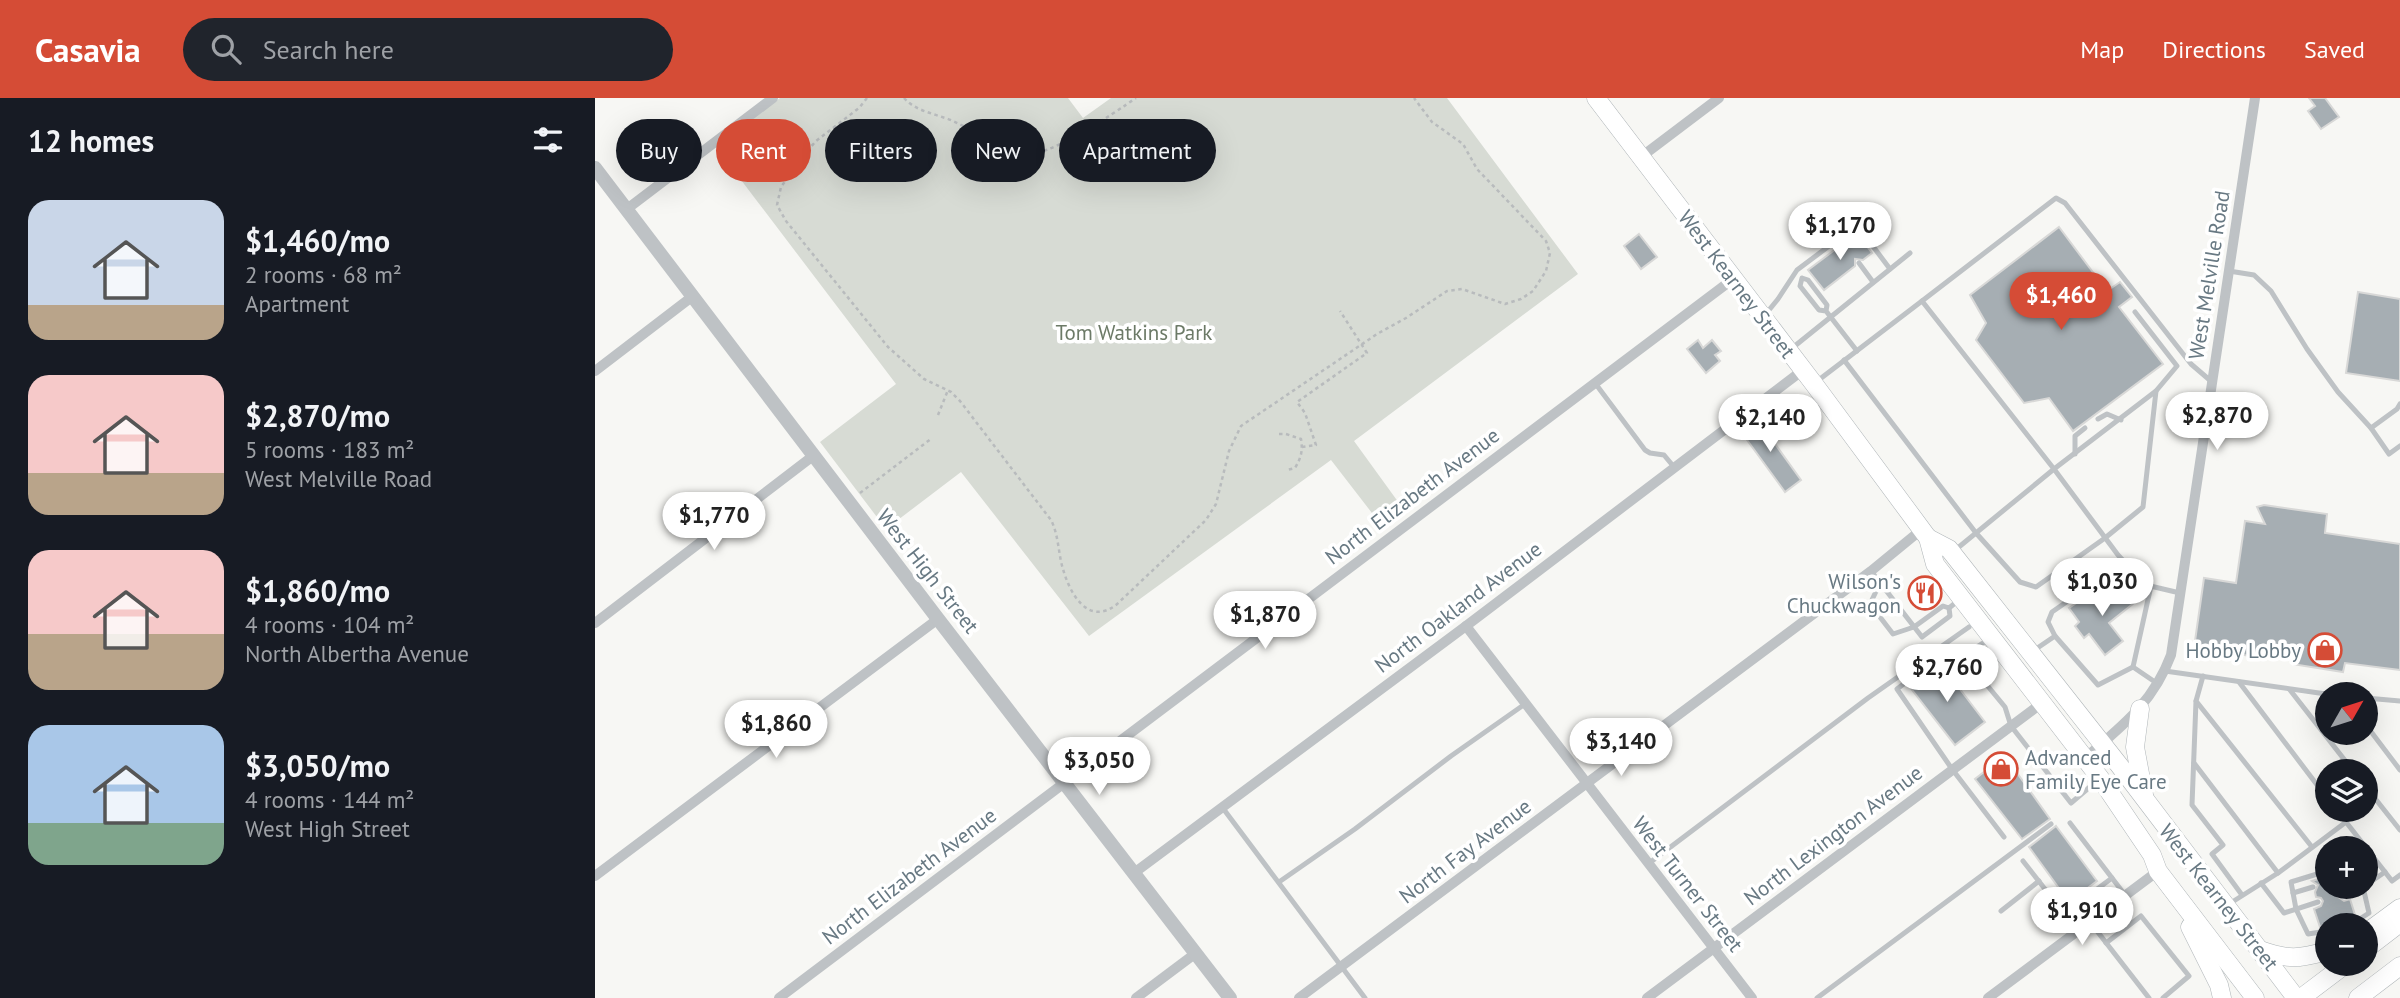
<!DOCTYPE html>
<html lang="en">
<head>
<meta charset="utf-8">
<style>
	:root { --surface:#171b24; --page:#20242c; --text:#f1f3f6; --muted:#9ea1a6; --accent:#d54c36 }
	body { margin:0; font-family:"PT Sans",sans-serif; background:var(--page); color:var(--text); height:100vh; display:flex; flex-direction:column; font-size:26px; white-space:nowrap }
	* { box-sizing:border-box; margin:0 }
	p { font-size:23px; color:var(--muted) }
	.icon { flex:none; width:38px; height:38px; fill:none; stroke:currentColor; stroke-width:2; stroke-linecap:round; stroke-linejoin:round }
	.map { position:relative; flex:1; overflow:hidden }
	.panel { display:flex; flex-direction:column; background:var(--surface); width:595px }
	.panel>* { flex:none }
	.top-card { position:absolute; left:21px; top:21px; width:665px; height:63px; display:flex; gap:14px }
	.needle { width:46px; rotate:51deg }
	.fabs { position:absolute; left:1720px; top:584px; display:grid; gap:14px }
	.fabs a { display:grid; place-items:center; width:63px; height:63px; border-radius:50%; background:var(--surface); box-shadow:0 7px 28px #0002; font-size:35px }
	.price { position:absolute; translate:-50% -60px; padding:0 16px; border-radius:24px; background:#fff; color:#222; font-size:23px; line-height:46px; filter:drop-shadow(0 2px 4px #0008) }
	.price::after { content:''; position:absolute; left:50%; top:42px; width:21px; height:16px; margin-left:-10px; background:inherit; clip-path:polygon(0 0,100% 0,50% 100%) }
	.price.active { background:var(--accent); color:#fff }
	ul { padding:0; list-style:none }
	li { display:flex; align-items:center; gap:21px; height:175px; padding:0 28px }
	li span { display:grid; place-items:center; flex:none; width:196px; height:140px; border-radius:21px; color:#555 }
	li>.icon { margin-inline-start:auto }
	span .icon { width:84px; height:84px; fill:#fffc; stroke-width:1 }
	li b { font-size:30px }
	h2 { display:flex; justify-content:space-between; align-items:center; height:84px; padding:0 28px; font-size:30px }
	.chip { padding:0 24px; border-radius:32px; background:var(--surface); box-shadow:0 7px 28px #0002; font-size:24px; line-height:63px }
	.chip.active { background:var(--accent); color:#fff }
	header { display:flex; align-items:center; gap:42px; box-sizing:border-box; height:98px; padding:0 35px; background:var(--accent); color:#fff }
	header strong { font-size:33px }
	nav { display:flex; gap:38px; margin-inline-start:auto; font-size:24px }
	.search { width:490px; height:63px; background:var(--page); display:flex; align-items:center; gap:18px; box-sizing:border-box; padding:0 24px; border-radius:38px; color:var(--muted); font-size:26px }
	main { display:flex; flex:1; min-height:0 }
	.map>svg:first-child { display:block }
</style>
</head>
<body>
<header>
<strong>Casavia</strong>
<div class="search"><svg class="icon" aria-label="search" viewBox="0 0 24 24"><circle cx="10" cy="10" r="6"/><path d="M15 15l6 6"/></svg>Search here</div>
<nav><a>Map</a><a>Directions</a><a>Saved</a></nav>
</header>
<main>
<section class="panel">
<h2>12 homes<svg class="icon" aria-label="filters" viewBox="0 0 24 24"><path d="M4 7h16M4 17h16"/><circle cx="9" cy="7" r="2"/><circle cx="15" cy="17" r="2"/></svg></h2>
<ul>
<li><span style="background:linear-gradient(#c9d6e8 75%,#b9a48a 0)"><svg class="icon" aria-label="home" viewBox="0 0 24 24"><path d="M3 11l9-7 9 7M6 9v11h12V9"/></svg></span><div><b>$1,460/mo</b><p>2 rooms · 68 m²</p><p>Apartment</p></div></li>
<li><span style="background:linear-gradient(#f6c9c9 70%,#b9a48a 0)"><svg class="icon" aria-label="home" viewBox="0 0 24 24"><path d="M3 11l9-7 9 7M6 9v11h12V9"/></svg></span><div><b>$2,870/mo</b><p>5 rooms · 183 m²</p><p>West Melville Road</p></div></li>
<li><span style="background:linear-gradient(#f6c9c9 60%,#b9a48a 0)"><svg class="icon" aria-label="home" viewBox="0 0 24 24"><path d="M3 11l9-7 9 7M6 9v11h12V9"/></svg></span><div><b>$1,860/mo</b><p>4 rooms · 104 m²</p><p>North Albertha Avenue</p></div></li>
<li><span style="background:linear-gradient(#a9c7e8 70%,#7fa58c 0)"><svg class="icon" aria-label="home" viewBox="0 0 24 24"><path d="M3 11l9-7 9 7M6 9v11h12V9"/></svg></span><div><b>$3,050/mo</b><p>4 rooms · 144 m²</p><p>West High Street</p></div></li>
</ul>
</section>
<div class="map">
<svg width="1805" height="900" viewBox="0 0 1805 900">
	<rect width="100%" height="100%" fill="#f7f7f4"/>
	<polygon fill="#d7dbd4" points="185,0 473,0 488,20 516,0 852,0 983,176 759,343 809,412 787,428 736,362 494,538 366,374 291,431 225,344 301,286 121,49"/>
	<g fill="#a6aeb3" stroke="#d8d8d7" stroke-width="2">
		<polygon points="1714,0 1730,0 1744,19 1726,31 1713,13 1720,8"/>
		<polygon points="1464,129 1512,193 1525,184 1537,199 1524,209 1568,266 1478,333 1454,300 1429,305 1381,242 1391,225 1375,197"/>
		<polygon points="1262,135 1277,155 1268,162 1260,161 1260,168 1229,192 1213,172"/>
		<polygon points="1044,136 1062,159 1046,171 1029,148"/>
		<polygon points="1763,194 1805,201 1805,283 1751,275"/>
		<polygon points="1103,242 1108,250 1117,242 1126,253 1120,257 1125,263 1111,275 1092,251"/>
		<polygon points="1160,318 1206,382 1190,394 1144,331"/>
		<polygon points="1669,407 1732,416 1730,435 1805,446 1805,572 1750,565 1748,574 1697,566 1698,558 1678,555 1676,561 1599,550 1609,480 1641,485 1650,423 1670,426 1662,409"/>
		<polygon points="1527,488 1539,505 1514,525 1528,543 1510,557 1494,536 1489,540 1480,528 1484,524 1474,510 1493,497 1501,507"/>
		<polygon points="1345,565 1390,624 1360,647 1314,588"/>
		<polygon points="1412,656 1423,670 1420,672 1455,721 1427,741 1380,681"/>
		<polygon points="1461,728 1502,783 1474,804 1434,749"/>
		<polygon points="1732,778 1732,789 1745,789 1742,798 1749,803 1755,801 1760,817 1754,819 1755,821 1750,825 1740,828 1739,824 1725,829 1719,811 1726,808 1728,803 1726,800 1721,799 1720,794 1723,787 1717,783"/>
	</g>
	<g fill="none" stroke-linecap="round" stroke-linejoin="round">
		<defs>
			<g id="primary">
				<polyline points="1001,0 1219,286 1333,440 1340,466 1505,680 1557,757 1563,773 1660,900"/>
				<polyline points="1333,440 1354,451 1524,667 1701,900"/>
				<polyline points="1545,611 1540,649 1549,697"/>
				<polyline points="1595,829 1624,887 1627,900"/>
				<polyline points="1771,835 1805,810"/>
				<polyline points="1771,851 1805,825"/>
				<path d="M 1665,852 C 1694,862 1703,861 1732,853"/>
				<polyline points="1706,900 1751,866"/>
				<polyline points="1763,900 1805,868"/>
			</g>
		</defs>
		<use href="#primary" stroke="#afb5b8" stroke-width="19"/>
		<g stroke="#b8bbbd" stroke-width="2.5" stroke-dasharray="3.5 3.5" stroke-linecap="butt">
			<path d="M 272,0 L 264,10 L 221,43 L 208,58 L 186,89 L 182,107 L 191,123 L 293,249 L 329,281 L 356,294 L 365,303 L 456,422 C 464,438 463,455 468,471 C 475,496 493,528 521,507 L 611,422 L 621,406 L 634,353 L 646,328 L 782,236 L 811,220 L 852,193 L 867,191 L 910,206 L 926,201 L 938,193 L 951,173 L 955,155 L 951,143 L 882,71 L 868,46 L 837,24 L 819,0"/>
			<path d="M 309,0 C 322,15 345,16 362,25 C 383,34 404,51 426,56 C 451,62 519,15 541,0"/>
			<polyline points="343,317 353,292"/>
			<path d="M 684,336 L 691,336 L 706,341 C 708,353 706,360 700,370 L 692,372"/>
			<polyline points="707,349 721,347 710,315 702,304 772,255 745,213"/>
			<polyline points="265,395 337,340"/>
		</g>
		<g stroke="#bec2c5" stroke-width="5">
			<polyline points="1264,165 1278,184"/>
			<polyline points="1634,173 1659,177 1676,193 1712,251 1743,294 1776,330 1794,356 1805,348"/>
			<polyline points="1231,213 1224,212 1205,188 1207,180 1213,182 1232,207 1231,213 1262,253"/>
			<polyline points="1170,217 1183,201 1202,172 1262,127 1295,171"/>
			<polyline points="1196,251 1315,155"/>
			<polyline points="1249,262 1381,435 1425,484 1441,489 1510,440 1548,409 1561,293 1582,268 1540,214"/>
			<polyline points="1221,284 1327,203"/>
			<polyline points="1000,285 1050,352 1055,355 1069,357 1079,369"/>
			<polyline points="1503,321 1512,316 1526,322"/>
			<polyline points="1776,330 1802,311 1805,306"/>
			<polyline points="1480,356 1480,338 1490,330"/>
			<polyline points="1359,453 1459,371 1561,293"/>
			<polyline points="1276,473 1327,539 1355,518 1354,510"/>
			<polyline points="1285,485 1275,506 1298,536 1319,529 1348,508 1354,510 1364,502"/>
			<polyline points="1585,495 1551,487 1523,457 1459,371 1327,203 1461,100 1470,105 1596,266 1617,284"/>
			<polyline points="1460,538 1453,524 1457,514 1529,464"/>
			<polyline points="1394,541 1368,558 1410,609 1416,628 1476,705 1503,682"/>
			<polyline points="1438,553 1460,538 1503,587 1538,569 1563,586"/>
			<polyline points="1368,558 1356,550 1302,591 1357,671 1409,739"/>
			<polyline points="1538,569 1556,488"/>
			<polyline points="1570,573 1738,597"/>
			<polyline points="1608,578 1601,603 1717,749"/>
			<polyline points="1644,584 1732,700"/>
			<polyline points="1695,592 1759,674"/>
			<polyline points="1771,600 1805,603"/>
			<polyline points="1601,603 1597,707 1628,747 1617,756 1647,797"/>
			<polyline points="1771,627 1805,672"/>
			<polyline points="1599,665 1683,775"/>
			<polyline points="1771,689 1805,732"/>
			<polyline points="627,709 770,900"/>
			<polyline points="1742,712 1751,724"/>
			<polyline points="1475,725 1530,797"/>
			<polyline points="1428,763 1482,832"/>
			<polyline points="1053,766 1273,600 1374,529"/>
			<polyline points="1732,773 1696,784 1701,811 1713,836 1732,833"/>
			<polyline points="684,784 760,731 856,658 930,606"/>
			<polyline points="1666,785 1689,815 1723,804"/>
			<polyline points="1771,787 1790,774"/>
			<polyline points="1698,795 1718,789"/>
			<polyline points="1747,796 1767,790"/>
			<polyline points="1634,806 1683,775 1751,724 1797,783 1805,777"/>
			<polyline points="1406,813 1444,783"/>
			<polyline points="1470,815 1517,780"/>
			<polyline points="1495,824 1554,900"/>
			<polyline points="1754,828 1774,815 1768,789"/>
			<polyline points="1511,845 1546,818 1594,878 1568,900"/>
			<polyline points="1222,900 1456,726"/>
		</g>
		<g stroke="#bec2c5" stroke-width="10">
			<polyline points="1046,59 1124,0"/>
			<polyline points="32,111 178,0"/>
			<polyline points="0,273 98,198"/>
			<polyline points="0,525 218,358"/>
			<polyline points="871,528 1157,900"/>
			<path d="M 1490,660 C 1527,628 1558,605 1576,557 L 1660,0"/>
			<polyline points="539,775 871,528 1208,272"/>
			<polyline points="0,778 343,521"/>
			<polyline points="184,900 1138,181"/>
			<polyline points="541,900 601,855"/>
			<polyline points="704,900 1276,473 1326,432"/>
			<polyline points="1052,900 1447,605"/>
			<polyline points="1393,900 1563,773"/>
		</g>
		<polyline stroke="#bec2c5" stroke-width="14" points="0,70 343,521 635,900"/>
		<use href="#primary" stroke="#fff" stroke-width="18"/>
	</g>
	<defs>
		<symbol id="restaurant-ring" viewBox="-11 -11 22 22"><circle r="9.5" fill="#fff" stroke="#d54c36" stroke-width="1.5"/><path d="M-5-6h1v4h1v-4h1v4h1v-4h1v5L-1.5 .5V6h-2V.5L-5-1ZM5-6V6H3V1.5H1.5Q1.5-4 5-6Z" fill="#d54c36"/></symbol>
		<symbol id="shop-ring" viewBox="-11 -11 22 22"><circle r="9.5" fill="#fff" stroke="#d54c36" stroke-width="1.5"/><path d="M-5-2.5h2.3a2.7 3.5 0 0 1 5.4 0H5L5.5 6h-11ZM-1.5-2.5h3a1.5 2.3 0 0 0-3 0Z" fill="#d54c36"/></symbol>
	</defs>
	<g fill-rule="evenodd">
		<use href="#restaurant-ring" x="1311" y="476" width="38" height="38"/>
		<use href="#shop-ring" x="1711" y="533" width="38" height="38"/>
		<use href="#shop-ring" x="1387" y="652" width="38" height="38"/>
	</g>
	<g text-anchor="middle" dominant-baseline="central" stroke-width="7" stroke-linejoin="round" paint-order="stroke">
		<g font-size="21" fill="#687983" stroke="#fff">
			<text transform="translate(1614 177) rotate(-81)">West Melville Road</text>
			<text transform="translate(1142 186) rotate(53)">West Kearney Street</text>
			<text transform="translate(817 398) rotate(-37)">North Elizabeth Avenue</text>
			<text transform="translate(333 473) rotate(52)">West High Street</text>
			<text transform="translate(863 509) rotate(-37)">North Oakland Avenue</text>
			<text transform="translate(1238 737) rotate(-37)">North Lexington Avenue</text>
			<text transform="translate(870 753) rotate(-37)">North Fay Avenue</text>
			<text transform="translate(314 778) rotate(-37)">North Elizabeth Avenue</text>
			<text transform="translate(1093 786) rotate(52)">West Turner Street</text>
			<text transform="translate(1624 799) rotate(52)">West Kearney Street</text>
		</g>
		<g font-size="21" fill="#6c7a67" stroke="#fff">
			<text x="539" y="234">Tom Watkins Park</text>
		</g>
		<g font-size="21" fill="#687983" stroke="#fff" text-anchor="end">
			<text x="1306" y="483">Wilson's<tspan x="1306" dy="24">Chuckwagon</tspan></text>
			<text x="1706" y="552">Hobby Lobby</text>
			<text x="1430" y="659" text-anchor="start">Advanced<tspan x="1430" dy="24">Family Eye Care</tspan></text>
		</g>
	</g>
</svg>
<div class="fabs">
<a><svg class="needle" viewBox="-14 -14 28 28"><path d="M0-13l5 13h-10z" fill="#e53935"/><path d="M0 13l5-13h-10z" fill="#9ea1a6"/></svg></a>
<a><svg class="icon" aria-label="layers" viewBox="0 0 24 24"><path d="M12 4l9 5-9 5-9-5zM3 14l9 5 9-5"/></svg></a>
<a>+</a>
<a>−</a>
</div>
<b class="price" style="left:1245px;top:164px">$1,170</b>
<b class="price active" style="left:1466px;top:234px">$1,460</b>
<b class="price" style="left:1622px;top:354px">$2,870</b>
<b class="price" style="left:1175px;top:356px">$2,140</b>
<b class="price" style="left:119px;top:454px">$1,770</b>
<b class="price" style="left:1507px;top:520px">$1,030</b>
<b class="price" style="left:670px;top:553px">$1,870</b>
<b class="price" style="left:1352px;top:606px">$2,760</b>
<b class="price" style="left:181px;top:662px">$1,860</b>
<b class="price" style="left:1026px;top:680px">$3,140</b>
<b class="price" style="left:504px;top:699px">$3,050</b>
<b class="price" style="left:1487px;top:849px">$1,910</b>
<div class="top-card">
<a class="chip">Buy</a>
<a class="chip active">Rent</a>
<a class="chip">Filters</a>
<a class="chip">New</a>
<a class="chip">Apartment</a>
</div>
</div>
</main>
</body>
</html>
